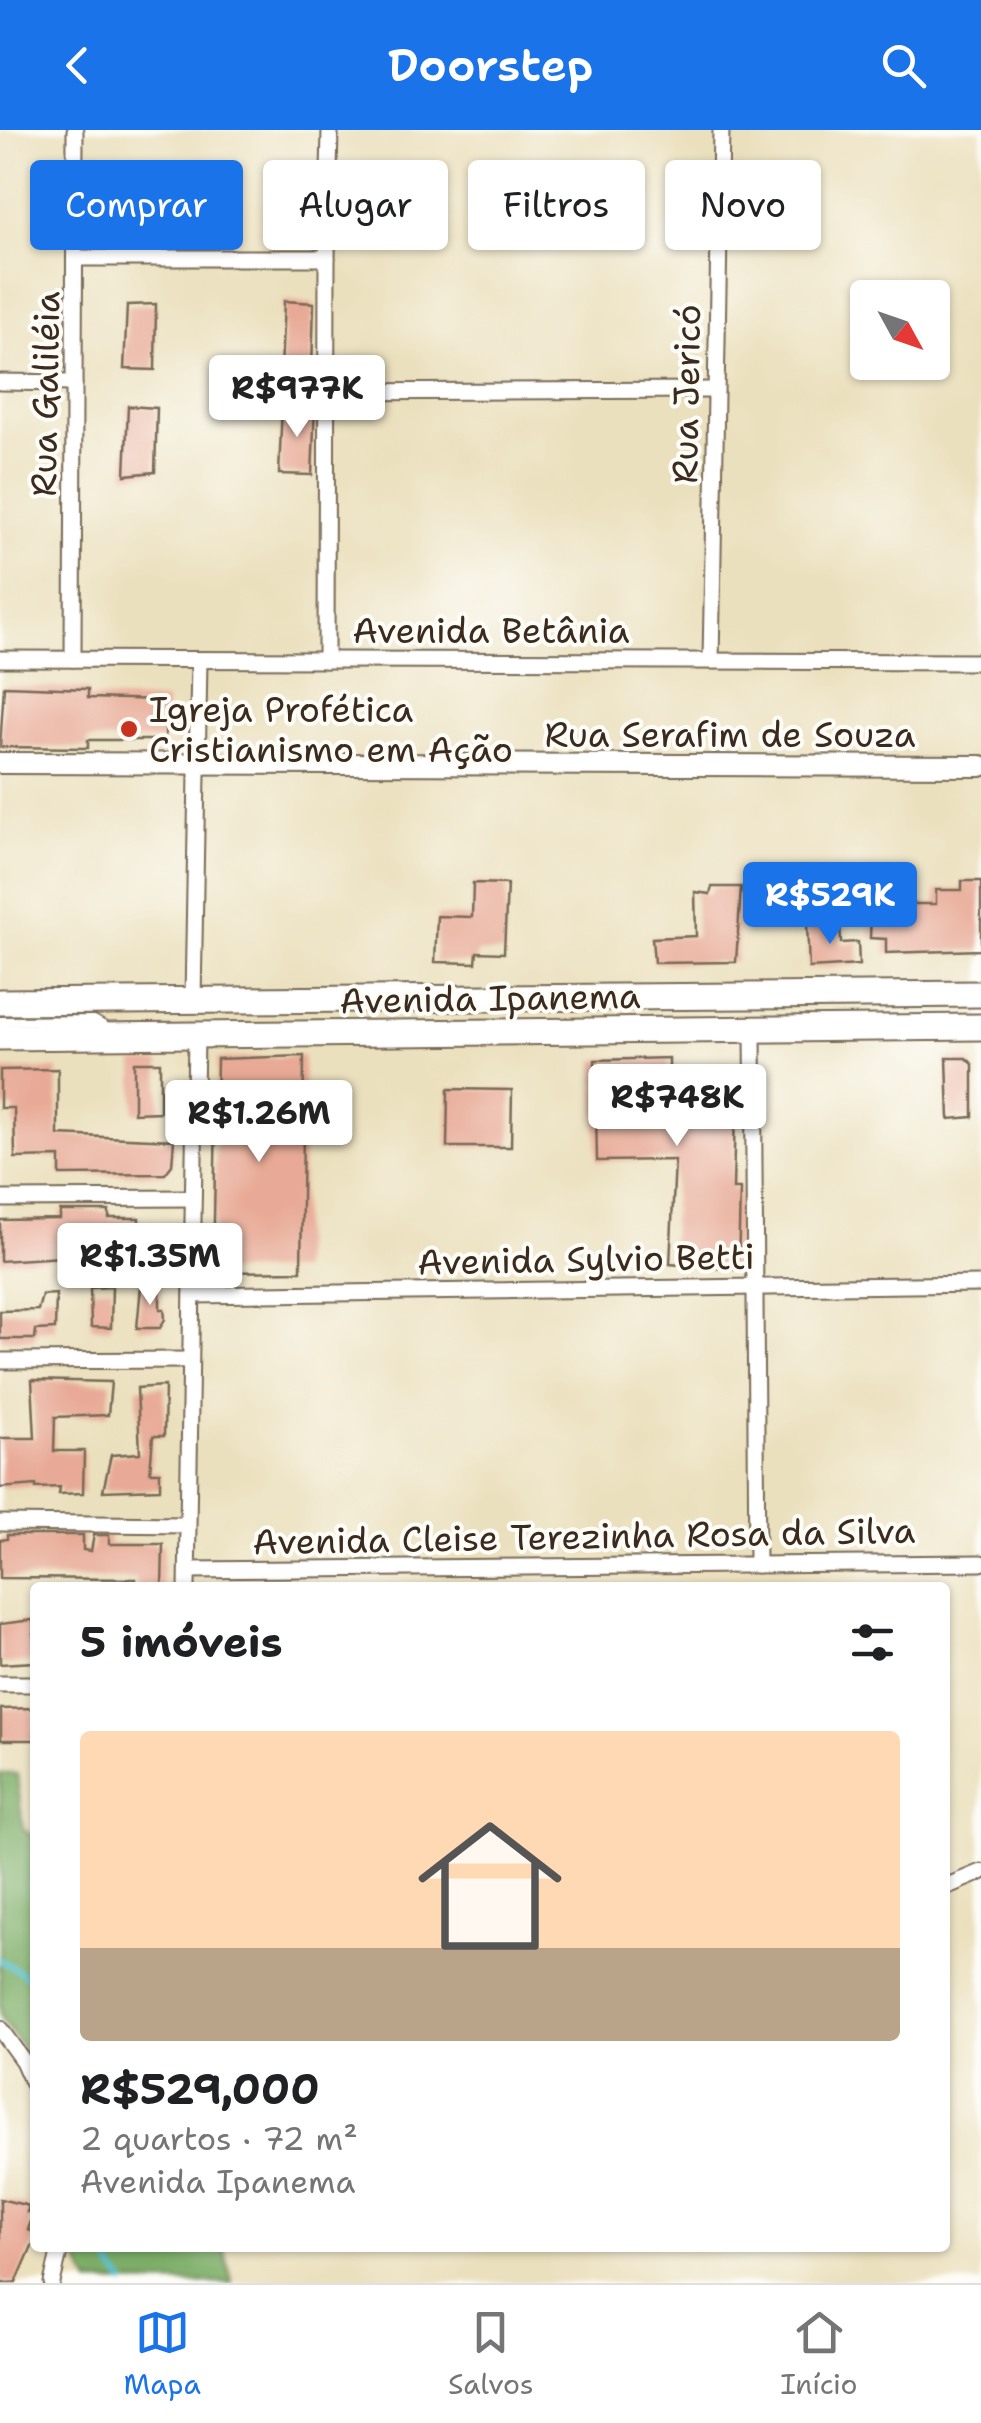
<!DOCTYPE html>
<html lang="pt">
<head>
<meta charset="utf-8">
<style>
	:root { --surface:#fff; --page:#f6f6f6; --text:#202124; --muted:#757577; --line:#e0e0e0; --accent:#1a73e8 }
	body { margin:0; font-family:"Shantell Sans",sans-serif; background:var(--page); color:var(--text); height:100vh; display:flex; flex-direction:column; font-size:38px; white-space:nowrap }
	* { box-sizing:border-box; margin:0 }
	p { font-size:32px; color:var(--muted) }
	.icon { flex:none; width:55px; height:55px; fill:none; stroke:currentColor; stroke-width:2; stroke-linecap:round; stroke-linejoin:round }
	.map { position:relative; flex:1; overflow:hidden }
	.drawer { position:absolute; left:30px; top:1452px; width:920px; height:670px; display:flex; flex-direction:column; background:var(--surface); border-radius:10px; box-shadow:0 2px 8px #0004 }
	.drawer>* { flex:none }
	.hud { position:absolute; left:30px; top:30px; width:922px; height:90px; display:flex; gap:20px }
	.needle { width:65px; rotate:130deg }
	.controls { position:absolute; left:850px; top:150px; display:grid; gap:20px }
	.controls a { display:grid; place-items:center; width:100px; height:100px; border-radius:10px; background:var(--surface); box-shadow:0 2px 8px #0004; font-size:50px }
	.price { position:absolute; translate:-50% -85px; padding:0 22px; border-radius:10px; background:#fff; color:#222; font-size:32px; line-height:65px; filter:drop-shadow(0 2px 5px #0008) }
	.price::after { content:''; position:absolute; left:50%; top:60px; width:30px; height:22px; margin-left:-15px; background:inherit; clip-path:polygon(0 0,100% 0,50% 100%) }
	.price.active { background:var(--accent); color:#fff }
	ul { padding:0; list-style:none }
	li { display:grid; align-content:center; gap:20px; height:530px; padding:0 50px }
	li+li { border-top:2px solid var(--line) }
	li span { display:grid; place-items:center; height:310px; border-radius:10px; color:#555 }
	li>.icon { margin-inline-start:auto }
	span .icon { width:180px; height:180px; fill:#fffc; stroke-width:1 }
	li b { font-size:42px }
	h2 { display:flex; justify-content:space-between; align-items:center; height:120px; padding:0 50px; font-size:42px }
	.pill { padding:0 35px; border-radius:10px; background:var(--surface); box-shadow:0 2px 8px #0004; font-size:35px; line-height:90px }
	.pill.active { background:var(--accent); color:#fff }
	header { display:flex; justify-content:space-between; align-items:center; height:130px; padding:0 50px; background:var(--accent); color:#fff; font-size:45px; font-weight:600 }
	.menu { display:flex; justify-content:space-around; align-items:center; height:140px; border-top:2px solid var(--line); background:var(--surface); font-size:28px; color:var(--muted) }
	.menu a { display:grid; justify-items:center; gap:5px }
	.menu .active { color:var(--accent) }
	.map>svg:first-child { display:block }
</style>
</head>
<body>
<header><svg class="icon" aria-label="back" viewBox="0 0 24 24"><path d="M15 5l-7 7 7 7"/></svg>Doorstep<svg class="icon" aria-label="search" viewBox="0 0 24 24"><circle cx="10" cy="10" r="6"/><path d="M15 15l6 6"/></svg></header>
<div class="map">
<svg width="981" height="2153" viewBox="0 0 981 2153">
	<rect width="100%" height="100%" fill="#fdfcf7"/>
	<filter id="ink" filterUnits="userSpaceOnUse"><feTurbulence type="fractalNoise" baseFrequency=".01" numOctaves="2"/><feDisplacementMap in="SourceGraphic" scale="20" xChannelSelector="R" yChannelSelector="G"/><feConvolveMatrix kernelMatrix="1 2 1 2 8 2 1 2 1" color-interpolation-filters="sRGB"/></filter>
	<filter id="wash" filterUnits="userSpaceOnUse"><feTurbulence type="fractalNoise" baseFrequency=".0048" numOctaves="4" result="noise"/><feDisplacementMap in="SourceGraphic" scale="40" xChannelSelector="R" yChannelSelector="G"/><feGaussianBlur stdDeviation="2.25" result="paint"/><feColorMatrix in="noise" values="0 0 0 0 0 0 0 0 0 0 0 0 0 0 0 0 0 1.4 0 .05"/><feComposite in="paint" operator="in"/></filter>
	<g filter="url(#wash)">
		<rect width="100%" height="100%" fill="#ebe0be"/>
		<g fill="#7dae68" stroke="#5c6c43" stroke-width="2.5">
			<polygon points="0,1644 17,1644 23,1699 35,1707 35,1935 0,1887"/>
			<polygon points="224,2118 232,2153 90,2153 72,2119"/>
		</g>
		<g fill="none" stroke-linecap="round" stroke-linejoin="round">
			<g stroke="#58c3d2" stroke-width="5">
				<polyline points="0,1830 30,1848 35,1866"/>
				<polyline points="111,2118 111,2137 125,2153"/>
			</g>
		</g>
		<g id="blocks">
			<g fill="#e8aa96">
				<polygon points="284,171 314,173 312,238 281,240"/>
				<polygon points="156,174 155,240 124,239 127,175"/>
				<polygon points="282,275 315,276 312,345 279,344"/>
				<polygon points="128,276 157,278 155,342 125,345"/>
				<polygon points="4,556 88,559 88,568 166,570 165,610 88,610 88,618 0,617"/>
				<polygon points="873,741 911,742 910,774 936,774 936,760 962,760 962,751 981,751 981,820 886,823 886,809 870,808"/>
				<polygon points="473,753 507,754 504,823 477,822 476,833 435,832 437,786 472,787"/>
				<polygon points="712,757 741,757 736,832 654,833 652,808 696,806 695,762 710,764"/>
				<polygon points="840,792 841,813 858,812 859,835 809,838 807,794"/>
				<polygon points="304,926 301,1141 213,1142 217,929"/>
				<polygon points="669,928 669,947 736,944 733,1059 740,1059 738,1140 670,1134 675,1030 597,1031 595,930"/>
				<polygon points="947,928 966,928 973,934 973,987 949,989"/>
				<polygon points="134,932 160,932 160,982 134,983"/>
				<polygon points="58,939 58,1005 174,1010 172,1035 165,1044 60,1045 60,1027 15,1028 14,978 0,978 0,940"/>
				<polygon points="448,959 512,960 511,1017 447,1017"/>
				<polygon points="60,1081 109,1081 109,1088 139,1088 139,1142 114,1142 114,1127 88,1128 88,1139 62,1142 62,1127 0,1131 0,1090 60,1089"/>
				<polygon points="160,1155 160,1179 164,1179 165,1189 160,1198 137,1198 141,1156"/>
				<polygon points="112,1157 111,1198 91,1197 90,1158"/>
				<polygon points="56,1164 55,1199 36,1200 35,1209 0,1209 0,1181 38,1180 42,1165"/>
				<polygon points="32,1250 111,1252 108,1285 55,1287 54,1321 84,1321 83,1363 59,1364 60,1357 36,1358 36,1355 0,1358 0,1308 35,1308"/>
				<polygon points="165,1256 164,1306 153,1306 150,1342 160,1342 160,1359 103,1361 111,1325 140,1323 137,1258"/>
				<polygon points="7,1405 83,1405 83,1420 91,1421 94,1405 109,1405 109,1414 163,1414 162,1458 136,1458 136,1449 0,1448 0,1410 7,1409"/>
				<polygon points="33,1490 35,1532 0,1534 0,1494"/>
				<polygon points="35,1578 35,1610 1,1610 1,1579"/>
				<polygon points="0,2069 29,2076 27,2082 34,2082 28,2100 35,2102 35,2109 16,2153 0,2153"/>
			</g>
		</g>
	</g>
	<g filter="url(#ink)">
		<use href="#blocks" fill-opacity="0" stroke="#796a56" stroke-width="2.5"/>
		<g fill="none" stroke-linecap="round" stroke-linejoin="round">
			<defs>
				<polyline id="service" points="0,891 94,890 108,898"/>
				<g id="minor">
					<polyline points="77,128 327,128 330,0"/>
					<polyline points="0,252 74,253"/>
					<polyline points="326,262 715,260"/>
					<polyline points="0,529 981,532"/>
					<polyline points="73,529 75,0"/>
					<polyline points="326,530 327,128"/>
					<polyline points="711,530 721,0"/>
					<polyline points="193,870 199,530"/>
					<polyline points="753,901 757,1435"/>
					<polyline points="0,1069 193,1068"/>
					<polyline points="192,1165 981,1154"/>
					<polyline points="0,1231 190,1230"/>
					<polyline points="0,1393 187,1395"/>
					<polyline points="188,1440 981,1433"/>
					<polyline points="187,1458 196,906"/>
					<polyline points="0,1554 35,1554"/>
					<polyline points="945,1757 981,1742"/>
					<polyline points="0,1899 23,1931 35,1958"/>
					<polyline points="52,2153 60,2118"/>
				</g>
				<polyline id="tertiary" points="0,633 981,636"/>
				<g id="primary">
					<polyline points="0,872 981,864"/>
					<polyline points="0,907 981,897"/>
				</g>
			</defs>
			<use href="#service" stroke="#796a56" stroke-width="11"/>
			<use href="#minor" stroke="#796a56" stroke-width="19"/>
			<use href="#tertiary" stroke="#796a56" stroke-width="24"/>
			<use href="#primary" stroke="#796a56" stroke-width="29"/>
			<use href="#service" stroke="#fff" stroke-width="8"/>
			<use href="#minor" stroke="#fff" stroke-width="15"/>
			<use href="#tertiary" stroke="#fff" stroke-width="20"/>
			<use href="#primary" stroke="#fff" stroke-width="25"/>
		</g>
	</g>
	<circle fill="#c8321e" stroke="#fdfcf7" stroke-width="4" cx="129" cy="599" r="10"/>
	<g text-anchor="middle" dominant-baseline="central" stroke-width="8" stroke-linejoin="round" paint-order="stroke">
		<g font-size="35" fill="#3b2a1e" stroke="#fdfcf7">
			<text transform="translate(45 264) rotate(-89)">Rua Galiléia</text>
			<text transform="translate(686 264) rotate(-89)">Rua Jericó</text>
			<text x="491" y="500">Avenida Betânia</text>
			<text x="730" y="604">Rua Serafim de Souza</text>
			<text transform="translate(490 868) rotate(-1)">Avenida Ipanema</text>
			<text transform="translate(586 1129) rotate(-1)">Avenida Sylvio Betti</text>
			<text transform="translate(584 1406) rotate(-1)">Avenida Cleise Terezinha Rosa da Silva</text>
		</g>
		<g font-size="35" fill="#3b2a1e" stroke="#fdfcf7" text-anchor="start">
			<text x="149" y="579">Igreja Profética<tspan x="149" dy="40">Cristianismo em Ação</tspan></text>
		</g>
	</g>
</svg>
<div class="controls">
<a><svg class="needle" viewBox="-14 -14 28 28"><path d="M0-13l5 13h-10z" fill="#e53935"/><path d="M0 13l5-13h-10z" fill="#757577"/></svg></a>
</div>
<b class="price" style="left:297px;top:310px">R$977K</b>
<b class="price active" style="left:830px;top:817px">R$529K</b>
<b class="price" style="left:677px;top:1019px">R$748K</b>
<b class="price" style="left:259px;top:1035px">R$1.26M</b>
<b class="price" style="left:150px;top:1178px">R$1.35M</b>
<div class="hud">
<a class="pill active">Comprar</a>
<a class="pill">Alugar</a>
<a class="pill">Filtros</a>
<a class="pill">Novo</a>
</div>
<section class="drawer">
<h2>5 imóveis<svg class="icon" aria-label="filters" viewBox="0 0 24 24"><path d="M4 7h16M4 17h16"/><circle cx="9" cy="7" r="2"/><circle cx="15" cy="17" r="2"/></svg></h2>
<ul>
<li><span style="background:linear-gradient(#ffd9b3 70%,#b9a48a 0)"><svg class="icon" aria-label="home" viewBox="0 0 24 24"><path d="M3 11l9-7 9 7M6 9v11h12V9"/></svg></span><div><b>R$529,000</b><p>2 quartos · 72 m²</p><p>Avenida Ipanema</p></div></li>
</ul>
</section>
</div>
<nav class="menu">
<a class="active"><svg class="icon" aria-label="map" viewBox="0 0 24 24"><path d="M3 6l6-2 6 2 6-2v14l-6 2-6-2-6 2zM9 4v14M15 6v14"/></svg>Mapa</a>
<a><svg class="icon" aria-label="saved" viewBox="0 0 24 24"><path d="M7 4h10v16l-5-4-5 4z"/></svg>Salvos</a>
<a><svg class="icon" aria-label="home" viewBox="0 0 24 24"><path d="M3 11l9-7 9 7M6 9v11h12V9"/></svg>Início</a>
</nav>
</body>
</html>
